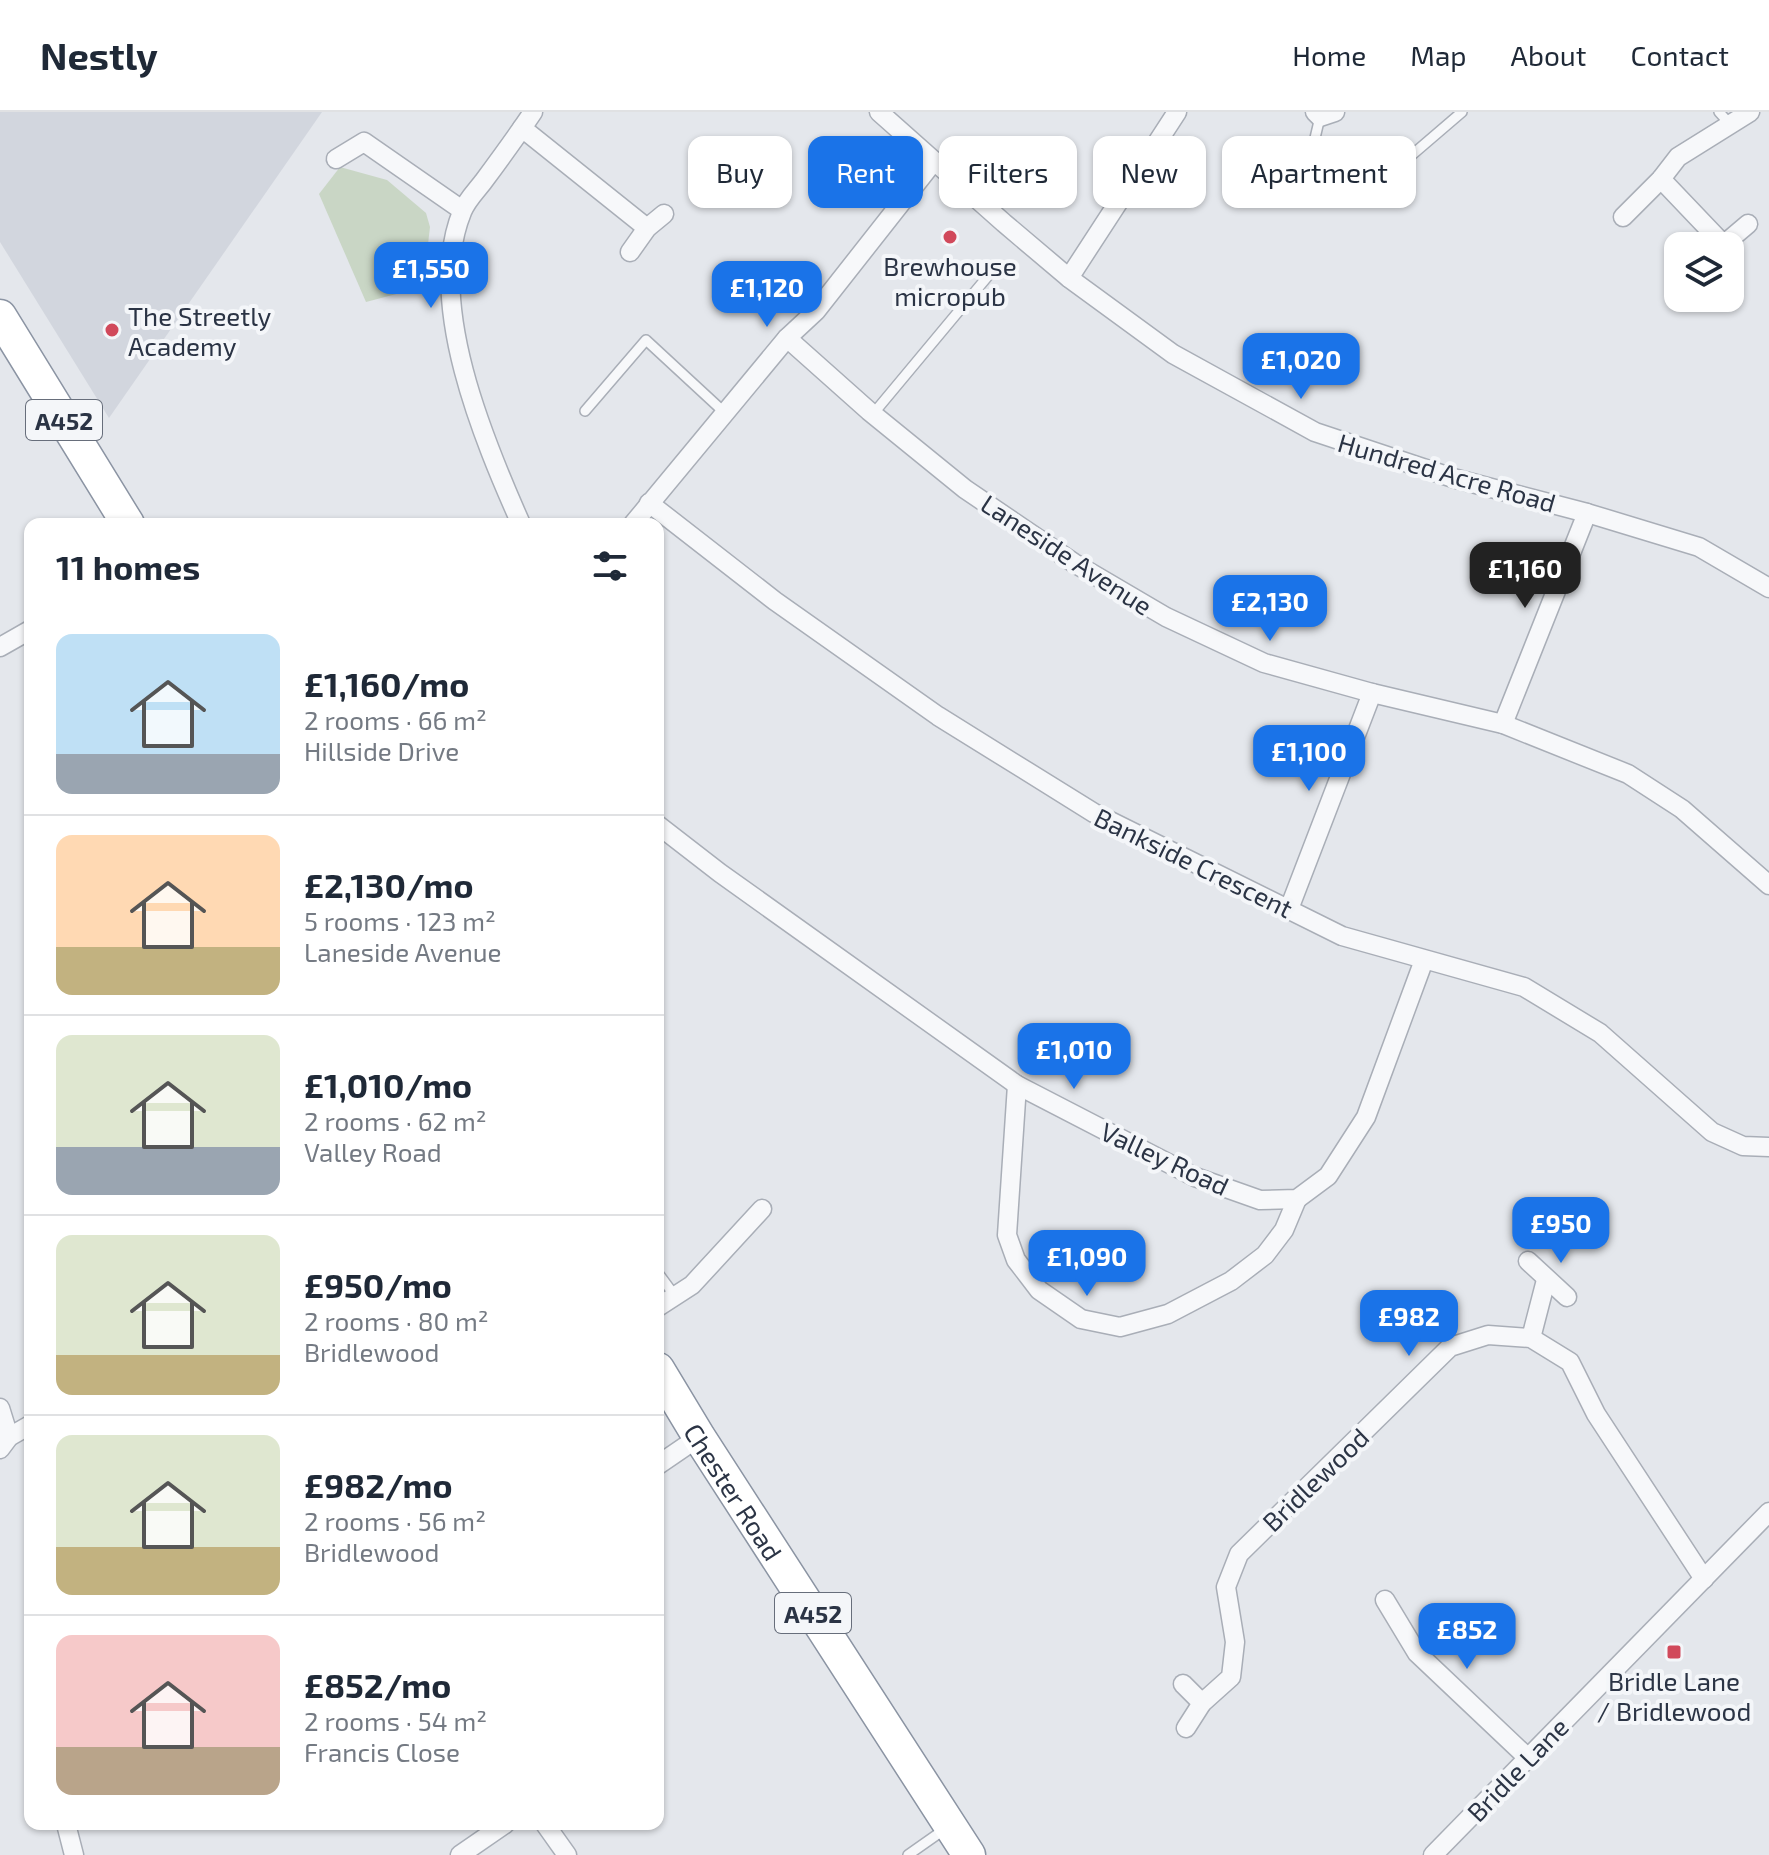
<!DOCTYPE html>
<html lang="en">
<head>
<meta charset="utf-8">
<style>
	:root { --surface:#fff; --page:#f6f6f7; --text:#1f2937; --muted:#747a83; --line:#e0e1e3; --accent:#1a73e8 }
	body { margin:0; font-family:"Exo 2",sans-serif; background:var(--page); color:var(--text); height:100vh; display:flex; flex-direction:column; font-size:30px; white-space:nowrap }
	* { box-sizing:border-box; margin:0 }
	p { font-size:26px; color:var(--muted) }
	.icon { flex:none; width:44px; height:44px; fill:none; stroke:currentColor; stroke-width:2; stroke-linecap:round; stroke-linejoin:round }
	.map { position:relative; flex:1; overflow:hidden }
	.details { position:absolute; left:24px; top:406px; width:640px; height:1312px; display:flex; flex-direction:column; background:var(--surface); border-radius:16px; box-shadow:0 2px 6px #0004 }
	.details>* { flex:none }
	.guide { position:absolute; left:688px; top:24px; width:760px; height:72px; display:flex; gap:16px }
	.fabs { position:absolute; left:1664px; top:120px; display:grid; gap:16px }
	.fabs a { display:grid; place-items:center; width:80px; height:80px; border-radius:16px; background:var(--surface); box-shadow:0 2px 6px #0004; font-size:40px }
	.price { position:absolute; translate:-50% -68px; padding:0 18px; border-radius:16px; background:var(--accent); color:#fff; font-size:26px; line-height:52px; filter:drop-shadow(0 2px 4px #0008) }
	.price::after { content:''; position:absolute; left:50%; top:48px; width:24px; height:18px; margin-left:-12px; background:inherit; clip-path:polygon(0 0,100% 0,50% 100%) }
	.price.selected { background:#222; color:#fff }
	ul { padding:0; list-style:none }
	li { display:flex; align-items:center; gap:24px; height:200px; padding:0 32px }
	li+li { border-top:2px solid var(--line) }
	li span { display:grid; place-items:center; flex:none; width:224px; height:160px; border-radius:16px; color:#555 }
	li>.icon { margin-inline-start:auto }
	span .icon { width:96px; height:96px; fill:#fffc; stroke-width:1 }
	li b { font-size:34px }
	h2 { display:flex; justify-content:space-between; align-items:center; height:96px; padding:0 32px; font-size:34px }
	.tag { padding:0 28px; border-radius:16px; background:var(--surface); box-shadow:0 2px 6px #0004; font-size:28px; line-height:72px }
	.tag.selected { background:var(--accent); color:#fff }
	header { display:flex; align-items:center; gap:48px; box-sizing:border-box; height:112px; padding:0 40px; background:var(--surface); border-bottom:2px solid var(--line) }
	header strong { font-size:38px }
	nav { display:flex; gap:44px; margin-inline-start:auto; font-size:28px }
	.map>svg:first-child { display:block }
</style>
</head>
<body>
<header>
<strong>Nestly</strong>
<nav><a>Home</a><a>Map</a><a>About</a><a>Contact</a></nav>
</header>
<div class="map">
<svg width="1769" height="1743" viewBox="0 0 1769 1743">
	<rect width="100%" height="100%" fill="#e4e7ec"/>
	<polygon fill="#d2d6de" points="0,0 322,0 109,306 0,130"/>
	<polygon fill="#c9d6c5" points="340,55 387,68 426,101 430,115 423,175 366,190 319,82"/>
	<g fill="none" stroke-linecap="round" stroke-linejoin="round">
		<defs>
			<g id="lane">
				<polyline points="1719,0 1729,11"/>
				<polyline points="1320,5 1315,26 1319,37 1358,83 1364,84 1462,0"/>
				<polyline points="585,299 646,228 725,301"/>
				<polyline points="873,302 993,158"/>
				<polyline points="658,1161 675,1184"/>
				<polyline points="908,1743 945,1717"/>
			</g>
			<g id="street">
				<polyline points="879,0 1004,111 1069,166 1173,242 1315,320 1453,366 1587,401 1699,435 1769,476"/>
				<polyline points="1315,0 1320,5 1335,0"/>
				<polyline points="522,16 647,116"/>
				<polyline points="336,47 364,30 462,98"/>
				<polyline points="1661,67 1723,132"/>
				<polyline points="1623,105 1661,67 1678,45 1750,0"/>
				<polyline points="1722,134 1748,112"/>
				<polyline points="630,140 647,116 664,102"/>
				<polyline points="1069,166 1177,0"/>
				<polyline points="787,226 869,299 965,377 1074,451 1166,505 1264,551 1372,581 1503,612 1628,662 1682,697 1769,773"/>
				<polyline points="649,391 775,489 938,604 1094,701 1342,824 1524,875 1600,921 1712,1020 1743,1034 1769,1035"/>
				<path d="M 521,412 C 484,329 425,190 462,100 C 466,89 476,79 483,70 C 500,47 517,24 533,0"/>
				<polyline points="633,412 787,226 816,199 934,49"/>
				<polyline points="0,535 30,518"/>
				<polyline points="1503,612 1587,401"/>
				<polyline points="658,713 720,761 1017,973 1195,1065 1260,1088 1297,1087 1328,1064 1366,1005 1424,848"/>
				<polyline points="1289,797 1372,581"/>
				<polyline points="1017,973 1007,1123 1016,1148 1039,1178 1081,1207 1120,1215 1168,1202 1231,1169 1265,1143 1284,1118 1297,1087"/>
				<polyline points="1528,1149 1567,1185"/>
				<polyline points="658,1195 692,1173 762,1097"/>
				<polyline points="1531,1226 1546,1168"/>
				<polyline points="0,1296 9,1325"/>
				<polyline points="0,1337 9,1325 30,1313"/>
				<polyline points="658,1353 699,1325"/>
				<polyline points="1385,1488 1417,1541 1528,1646"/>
				<polyline points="1183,1572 1202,1591"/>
				<polyline points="1186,1616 1202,1591 1231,1565 1235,1530 1226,1475 1239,1442 1450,1235 1488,1223 1531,1226 1570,1250 1596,1302 1704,1467"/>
				<polyline points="66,1712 74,1743"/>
				<polyline points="545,1712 567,1743"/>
				<polyline points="460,1743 505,1712"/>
				<polyline points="1433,1743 1769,1400"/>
			</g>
			<g id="highway">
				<polyline points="0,204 128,412"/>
				<path id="s1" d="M 658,1257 L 699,1325 L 969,1743"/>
			</g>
		</defs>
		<use href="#lane" stroke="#a9aeb7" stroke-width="12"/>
		<use href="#street" stroke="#a9aeb7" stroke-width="21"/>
		<use href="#highway" stroke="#8b94a3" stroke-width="35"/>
		<use href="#lane" stroke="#f7f8fa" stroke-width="9"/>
		<use href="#street" stroke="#f7f8fa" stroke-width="18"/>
		<use href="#highway" stroke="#fff" stroke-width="32"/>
	</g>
	<g fill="#d1495b" stroke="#f4f6f9" stroke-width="3">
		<circle cx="950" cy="125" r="8"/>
		<circle cx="112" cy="218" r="8"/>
		<rect x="1666" y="1532" width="16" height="16" rx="4"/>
	</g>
	<g text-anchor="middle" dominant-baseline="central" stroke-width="8" stroke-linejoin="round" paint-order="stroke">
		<g fill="#f4f6f9" stroke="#676e7b" stroke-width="2">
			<rect x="26" y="288" width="76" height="40" rx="6"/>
			<rect x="775" y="1481" width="76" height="40" rx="6"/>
		</g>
		<g font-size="24" font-weight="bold" fill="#2b3445">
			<text x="64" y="308">A452</text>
			<text x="813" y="1501">A452</text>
		</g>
		<g font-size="26" fill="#2b3445" stroke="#f4f6f9">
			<text x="950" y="153">Brewhouse<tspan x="950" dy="30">micropub</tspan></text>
			<text x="128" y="203" text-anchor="start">The Streetly<tspan x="128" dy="30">Academy</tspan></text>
			<text x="1674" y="1568">Bridle Lane<tspan x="1674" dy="30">/ Bridlewood</tspan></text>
		</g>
		<g font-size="26" fill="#2b3445" stroke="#f4f6f9">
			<text transform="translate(1447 360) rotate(16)">Hundred Acre Road</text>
			<text transform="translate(1067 442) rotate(33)">Laneside Avenue</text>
			<text transform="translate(1194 750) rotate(26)">Bankside Crescent</text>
			<text transform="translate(1165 1046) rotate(25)">Valley Road</text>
			<text transform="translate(1315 1367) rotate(-44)">Bridlewood</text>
			<text stroke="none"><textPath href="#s1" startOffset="144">Chester Road</textPath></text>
			<text transform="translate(1517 1657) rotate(-46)">Bridle Lane</text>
		</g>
	</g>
</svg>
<div class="fabs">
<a><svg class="icon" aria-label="layers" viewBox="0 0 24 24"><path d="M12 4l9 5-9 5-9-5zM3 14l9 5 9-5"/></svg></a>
</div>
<b class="price" style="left:431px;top:198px">£1,550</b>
<b class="price" style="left:767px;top:217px">£1,120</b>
<b class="price" style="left:1301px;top:289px">£1,020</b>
<b class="price selected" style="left:1525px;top:498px">£1,160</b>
<b class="price" style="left:1270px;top:531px">£2,130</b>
<b class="price" style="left:1309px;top:681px">£1,100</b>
<b class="price" style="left:1074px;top:979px">£1,010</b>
<b class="price" style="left:1561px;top:1153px">£950</b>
<b class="price" style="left:1087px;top:1186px">£1,090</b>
<b class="price" style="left:1409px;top:1246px">£982</b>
<b class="price" style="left:1467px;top:1559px">£852</b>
<div class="guide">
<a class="tag">Buy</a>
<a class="tag selected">Rent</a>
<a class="tag">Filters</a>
<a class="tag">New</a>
<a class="tag">Apartment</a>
</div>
<section class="details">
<h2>11 homes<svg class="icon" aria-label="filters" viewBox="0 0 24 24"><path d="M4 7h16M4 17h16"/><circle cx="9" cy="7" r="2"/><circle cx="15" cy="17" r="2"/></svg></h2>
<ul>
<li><span style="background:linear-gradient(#bfe0f5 75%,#9aa5b1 0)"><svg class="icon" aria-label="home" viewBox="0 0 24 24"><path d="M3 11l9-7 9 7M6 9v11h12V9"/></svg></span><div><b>£1,160/mo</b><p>2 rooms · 66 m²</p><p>Hillside Drive</p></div></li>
<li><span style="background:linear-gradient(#ffd9b3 70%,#c2b280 0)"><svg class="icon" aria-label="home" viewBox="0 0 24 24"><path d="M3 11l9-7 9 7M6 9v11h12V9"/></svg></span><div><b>£2,130/mo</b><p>5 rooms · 123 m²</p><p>Laneside Avenue</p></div></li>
<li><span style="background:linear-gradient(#dfe7d0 70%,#9aa5b1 0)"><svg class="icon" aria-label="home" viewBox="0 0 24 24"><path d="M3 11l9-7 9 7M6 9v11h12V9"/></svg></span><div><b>£1,010/mo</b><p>2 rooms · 62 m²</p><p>Valley Road</p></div></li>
<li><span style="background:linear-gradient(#dfe7d0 75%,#c2b280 0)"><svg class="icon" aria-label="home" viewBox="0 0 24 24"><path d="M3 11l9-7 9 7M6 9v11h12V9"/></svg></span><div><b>£950/mo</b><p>2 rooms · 80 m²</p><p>Bridlewood</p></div></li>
<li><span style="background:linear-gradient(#dfe7d0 70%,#c2b280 0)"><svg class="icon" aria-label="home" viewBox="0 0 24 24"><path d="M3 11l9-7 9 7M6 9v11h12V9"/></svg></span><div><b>£982/mo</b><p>2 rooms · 56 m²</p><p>Bridlewood</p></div></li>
<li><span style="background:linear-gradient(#f6c9c9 70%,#b9a48a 0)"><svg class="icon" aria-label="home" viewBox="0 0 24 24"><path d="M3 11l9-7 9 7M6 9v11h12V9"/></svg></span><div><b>£852/mo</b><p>2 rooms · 54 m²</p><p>Francis Close</p></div></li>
</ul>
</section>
</div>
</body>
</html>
